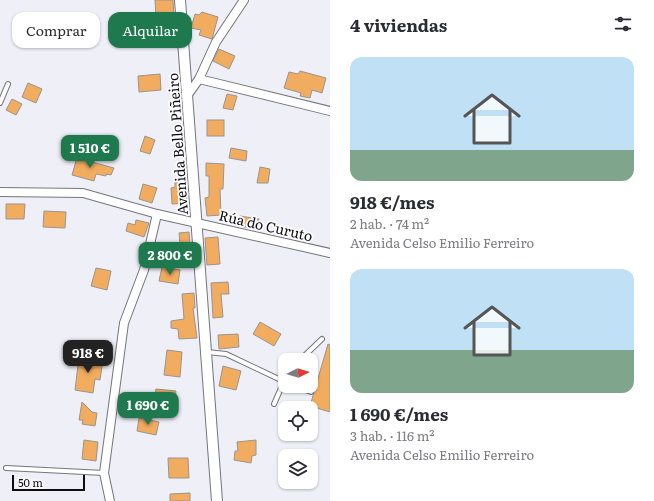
<!DOCTYPE html>
<html lang="es">
<head>
<meta charset="utf-8">
<style>
	:root { --surface:#fff; --page:#f7f7f7; --text:#2b2b33; --muted:#7c7c81; --accent:#1f794e }
	body { margin:0; font-family:Literata,serif; background:var(--page); color:var(--text); height:100vh; display:flex; flex-direction:column; font-size:15px; white-space:nowrap }
	* { box-sizing:border-box; margin:0 }
	p { font-size:13px; color:var(--muted) }
	.icon { flex:none; width:22px; height:22px; fill:none; stroke:currentColor; stroke-width:2; stroke-linecap:round; stroke-linejoin:round }
	.map { position:relative; flex:1; overflow:hidden }
	.sheet { display:flex; flex-direction:column; background:var(--surface); width:324px }
	.sheet>* { flex:none }
	.guide { position:absolute; left:12px; top:12px; width:258px; height:36px; display:flex; gap:8px }
	.needle { width:26px; rotate:85deg }
	.controls { position:absolute; left:278px; top:353px; display:grid; gap:8px }
	.controls a { display:grid; place-items:center; width:40px; height:40px; border-radius:8px; background:var(--surface); box-shadow:0 1px 3px #0004; font-size:20px }
	.scale { position:absolute; left:12px; bottom:10px; width:73px; box-sizing:border-box; padding-left:4px; border:2px solid #0d0d10; border-top:0; font-size:11px; line-height:14px; white-space:nowrap; color:#0d0d10; -webkit-text-stroke:3px #fdfdff; paint-order:stroke }
	.price { position:absolute; translate:-50% -34px; padding:0 9px; border-radius:8px; background:var(--accent); color:#fff; font-size:13px; line-height:26px; filter:drop-shadow(0 1px 2px #0008) }
	.price::after { content:''; position:absolute; left:50%; top:24px; width:12px; height:9px; margin-left:-6px; background:inherit; clip-path:polygon(0 0,100% 0,50% 100%) }
	.price.current { background:#222; color:#fff }
	ul { padding:0; list-style:none }
	li { display:grid; align-content:center; gap:8px; height:212px; padding:0 20px }
	li span { display:grid; place-items:center; height:124px; border-radius:12px; color:#555 }
	li>.icon { margin-inline-start:auto }
	span .icon { width:72px; height:72px; fill:#fffc; stroke-width:1 }
	li b { font-size:17px }
	h2 { display:flex; justify-content:space-between; align-items:center; height:48px; padding:0 20px; font-size:17px }
	.chip { padding:0 14px; border-radius:12px; background:var(--surface); box-shadow:0 1px 3px #0004; font-size:14px; line-height:36px }
	.chip.current { background:var(--accent); color:#fff }
	main { display:flex; flex:1; min-height:0 }
	.map>svg:first-child { display:block }
</style>
</head>
<body>
<main>
<div class="map">
<svg width="330" height="501" viewBox="0 0 330 501">
	<rect width="100%" height="100%" fill="#efeff8"/>
	<g fill="#f2ac60" stroke="#9a948e">
		<polygon points="155,0 173,0 174,16 156,17"/>
		<polygon points="202,12 218,17 212,39 199,35 201,30 191,28 195,14 199,15"/>
		<polygon points="219,49 235,56 229,69 213,61"/>
		<polygon points="300,71 326,78 322,93 312,90 310,98 300,96 301,93 284,88 289,72 298,74"/>
		<polygon points="160,74 161,90 139,92 138,76"/>
		<polygon points="28,83 42,89 36,103 22,97"/>
		<polygon points="227,94 237,96 233,110 223,108"/>
		<polygon points="12,99 22,104 16,115 6,110"/>
		<rect x="207" y="120" width="17" height="16"/>
		<polygon points="145,136 155,140 150,154 140,151"/>
		<polygon points="231,148 247,151 246,161 229,158"/>
		<polygon points="78,154 89,157 88,161 114,168 111,175 106,174 106,176 96,174 94,181 72,175"/>
		<polygon points="206,163 224,164 223,189 220,189 221,215 207,216 205,198 209,197 209,176 206,176"/>
		<polygon points="260,167 270,169 268,183 257,183"/>
		<polygon points="175,182 185,184 187,203 172,204 171,188 175,187"/>
		<polygon points="143,184 157,188 152,203 139,199"/>
		<polygon points="6,204 25,204 24,219 6,219"/>
		<polygon points="44,211 66,212 65,228 43,227"/>
		<polygon points="240,216 259,219 258,229 239,226"/>
		<polygon points="136,220 149,223 144,237 126,231 128,223 135,225"/>
		<polygon points="189,232 190,244 180,245 179,233"/>
		<polygon points="218,237 220,264 207,265 205,238"/>
		<polygon points="162,267 180,270 178,284 159,281"/>
		<polygon points="96,268 111,271 107,290 91,286"/>
		<polygon points="228,282 229,294 221,294 223,317 213,318 211,283"/>
		<polygon points="194,293 195,308 193,308 197,338 179,339 178,329 171,328 171,321 184,319 182,294"/>
		<polygon points="260,322 281,334 274,346 253,334"/>
		<polygon points="238,334 239,347 219,349 218,335"/>
		<polygon points="328,344 330,345 330,412 310,406"/>
		<polygon points="167,350 182,352 180,377 164,375"/>
		<polygon points="79,357 103,360 100,380 95,379 93,393 75,390"/>
		<polygon points="223,366 241,371 236,390 219,386"/>
		<polygon points="156,389 176,391 174,405 154,402"/>
		<polygon points="82,402 92,412 97,413 95,426 82,424 83,420 79,420"/>
		<polygon points="139,418 159,422 156,435 137,431"/>
		<polygon points="84,440 98,442 96,461 82,459"/>
		<polygon points="256,440 256,455 252,456 251,463 234,460 235,451 238,451 237,442"/>
		<polygon points="168,458 188,458 189,478 169,478"/>
		<polygon points="190,493 190,501 170,501 170,494"/>
	</g>
	<g fill="none" stroke-linecap="round" stroke-linejoin="round">
		<defs>
			<g id="service">
				<polyline points="0,103 8,84"/>
				<polyline points="207,352 226,354 285,382"/>
				<polyline points="300,360 322,339"/>
				<polyline points="295,386 311,392"/>
				<polyline points="274,404 285,379"/>
				<polyline points="6,468 104,473"/>
			</g>
			<g id="minor">
				<polyline points="199,79 216,42 244,0"/>
				<polyline points="187,96 199,79 330,111"/>
				<polyline points="0,192 83,193 157,214 330,253"/>
				<polyline points="110,501 104,473 124,323 144,270 157,214"/>
			</g>
			<polyline id="tertiary" points="180,0 217,501"/>
		</defs>
		<use href="#service" stroke="#75757c" stroke-width="6"/>
		<use href="#minor" stroke="#75757c" stroke-width="10"/>
		<use href="#tertiary" stroke="#75757c" stroke-width="12"/>
		<use href="#service" stroke="#fff" stroke-width="4"/>
		<use href="#minor" stroke="#fff" stroke-width="8"/>
		<use href="#tertiary" stroke="#fff" stroke-width="10"/>
	</g>
	<g text-anchor="middle" dominant-baseline="central" stroke-width="3.5" stroke-linejoin="round" paint-order="stroke">
		<g font-size="14" fill="#0d0d10" stroke="#fdfdff">
			<text transform="translate(177 144) rotate(-94)">Avenida Bello Piñeiro</text>
			<text transform="translate(266 225) rotate(13)">Rúa do Curuto</text>
		</g>
	</g>
</svg>
<div class="controls">
<a><svg class="needle" viewBox="-14 -14 28 28"><path d="M0-13l5 13h-10z" fill="#e53935"/><path d="M0 13l5-13h-10z" fill="#7c7c81"/></svg></a>
<a><svg class="icon" aria-label="locate" viewBox="0 0 24 24"><circle cx="12" cy="12" r="6"/><path d="M12 2v4M12 18v4M2 12h4M18 12h4"/></svg></a>
<a><svg class="icon" aria-label="layers" viewBox="0 0 24 24"><path d="M12 4l9 5-9 5-9-5zM3 14l9 5 9-5"/></svg></a>
</div>
<div class="scale">50 m</div>
<b class="price" style="left:90px;top:169px">1 510 €</b>
<b class="price" style="left:170px;top:276px">2 800 €</b>
<b class="price current" style="left:88px;top:374px">918 €</b>
<b class="price" style="left:148px;top:426px">1 690 €</b>
<div class="guide">
<a class="chip">Comprar</a>
<a class="chip current">Alquilar</a>
</div>
</div>
<section class="sheet">
<h2>4 viviendas<svg class="icon" aria-label="filters" viewBox="0 0 24 24"><path d="M4 7h16M4 17h16"/><circle cx="9" cy="7" r="2"/><circle cx="15" cy="17" r="2"/></svg></h2>
<ul>
<li><span style="background:linear-gradient(#bfe0f5 75%,#7fa58c 0)"><svg class="icon" aria-label="home" viewBox="0 0 24 24"><path d="M3 11l9-7 9 7M6 9v11h12V9"/></svg></span><div><b>918 €/mes</b><p>2 hab. · 74 m²</p><p>Avenida Celso Emilio Ferreiro</p></div></li>
<li><span style="background:linear-gradient(#bfe0f5 65%,#7fa58c 0)"><svg class="icon" aria-label="home" viewBox="0 0 24 24"><path d="M3 11l9-7 9 7M6 9v11h12V9"/></svg></span><div><b>1 690 €/mes</b><p>3 hab. · 116 m²</p><p>Avenida Celso Emilio Ferreiro</p></div></li>
</ul>
</section>
</main>
</body>
</html>
